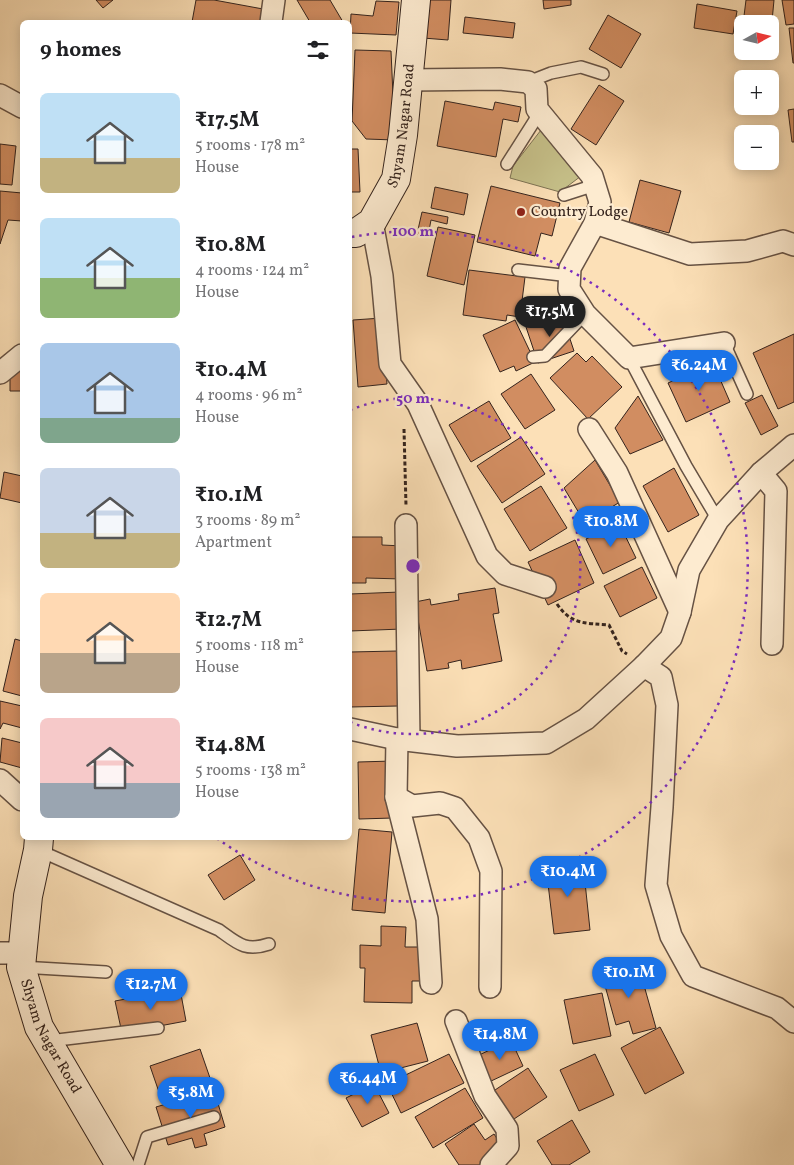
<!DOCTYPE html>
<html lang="en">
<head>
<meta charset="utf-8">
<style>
	:root { --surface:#fff; --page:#f2f2f2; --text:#202124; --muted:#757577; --accent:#1a73e8 }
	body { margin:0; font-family:Vollkorn,serif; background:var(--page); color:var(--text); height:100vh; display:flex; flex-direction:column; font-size:19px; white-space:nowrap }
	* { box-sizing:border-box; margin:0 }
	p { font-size:16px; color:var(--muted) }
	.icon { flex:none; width:28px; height:28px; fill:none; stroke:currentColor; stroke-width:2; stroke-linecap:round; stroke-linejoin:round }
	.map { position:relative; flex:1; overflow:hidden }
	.details { position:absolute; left:20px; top:20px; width:332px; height:820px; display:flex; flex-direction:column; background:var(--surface); border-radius:8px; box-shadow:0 2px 12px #0003 }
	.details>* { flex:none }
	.needle { width:32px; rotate:82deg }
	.fabs { position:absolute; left:734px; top:15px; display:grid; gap:10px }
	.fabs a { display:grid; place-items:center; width:45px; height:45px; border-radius:8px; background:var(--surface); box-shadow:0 2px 12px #0003; font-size:25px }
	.price { position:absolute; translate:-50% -42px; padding:0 11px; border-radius:18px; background:var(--accent); color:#fff; font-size:16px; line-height:32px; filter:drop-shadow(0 1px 2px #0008) }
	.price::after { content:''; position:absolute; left:50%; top:30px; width:15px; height:11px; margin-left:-8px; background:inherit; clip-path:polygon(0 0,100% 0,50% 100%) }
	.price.selected { background:#222; color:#fff }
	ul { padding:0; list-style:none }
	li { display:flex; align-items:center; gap:15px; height:125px; padding:0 20px }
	li span { display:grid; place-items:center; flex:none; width:140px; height:100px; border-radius:8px; color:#555 }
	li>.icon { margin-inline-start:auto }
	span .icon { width:60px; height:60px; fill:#fffc; stroke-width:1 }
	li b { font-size:21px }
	h2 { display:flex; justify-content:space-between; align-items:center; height:60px; padding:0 20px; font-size:21px }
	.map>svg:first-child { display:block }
</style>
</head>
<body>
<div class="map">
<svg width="794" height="1165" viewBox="0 0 794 1165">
	<rect width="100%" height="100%" fill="#fce0b7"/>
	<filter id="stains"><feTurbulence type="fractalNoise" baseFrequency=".004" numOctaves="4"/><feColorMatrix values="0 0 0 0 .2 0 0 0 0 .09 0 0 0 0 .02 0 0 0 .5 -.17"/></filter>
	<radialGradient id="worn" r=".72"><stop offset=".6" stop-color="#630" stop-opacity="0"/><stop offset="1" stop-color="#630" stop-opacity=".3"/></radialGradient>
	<polygon fill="#c6c089" stroke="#7d7253" points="541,130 581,176 560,192 510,178 513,166"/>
	<g fill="#d18d61" stroke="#34231d">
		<polygon points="96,0 113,0 103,8"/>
		<polygon points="196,0 214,0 263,9 260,22 192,22"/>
		<polygon points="297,0 330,0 343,22 310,22"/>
		<polygon points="426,0 451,0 448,40 423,38"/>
		<polygon points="543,0 571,0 571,5 544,9"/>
		<polygon points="746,0 774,0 771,32 770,24 743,24"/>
		<polygon points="782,0 794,0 794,24 786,25"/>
		<polygon points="376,1 399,2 396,35 350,33 351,14 373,16"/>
		<polygon points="697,4 737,11 733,34 694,28"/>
		<polygon points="608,15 641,34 621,68 589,49"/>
		<polygon points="465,17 515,23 513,38 463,33"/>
		<polygon points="789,28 794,28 794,63 793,63"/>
		<polygon points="355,50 391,51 395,140 366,139 352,121"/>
		<polygon points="599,85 624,101 596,145 571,129"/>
		<polygon points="445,101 493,110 495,102 521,107 518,122 503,119 496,157 437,146"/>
		<polygon points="794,109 794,142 792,142 788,110"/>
		<polygon points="0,144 16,146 12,185 0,184"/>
		<polygon points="350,149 358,149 360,192 350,192"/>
		<polygon points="640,180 681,191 669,233 629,222"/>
		<polygon points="491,186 560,203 552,236 541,233 535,256 477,242"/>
		<polygon points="435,187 468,194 464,215 431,208"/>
		<polygon points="0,191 22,193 22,221 8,220 0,244"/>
		<polygon points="422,212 448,217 447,224 431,220 428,236 417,234"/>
		<polygon points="438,227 475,235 464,285 427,276"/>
		<polygon points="469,270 525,277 520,317 507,315 506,321 463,315"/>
		<polygon points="561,312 574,351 538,363 525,324"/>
		<polygon points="382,318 387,384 358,387 353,320"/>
		<polygon points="515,320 535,362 516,371 514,366 500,372 483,335"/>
		<polygon points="794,334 794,402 778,409 753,353"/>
		<polygon points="577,353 586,362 592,356 622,387 588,419 550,378"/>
		<polygon points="22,361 22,391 10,391 10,369"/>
		<polygon points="713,363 730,402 686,422 668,383"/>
		<polygon points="531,374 555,410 525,429 501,394"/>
		<polygon points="762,395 778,426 761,435 745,403"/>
		<polygon points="638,396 663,440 630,454 615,428"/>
		<polygon points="489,401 511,438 471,462 449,425"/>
		<polygon points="521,437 545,474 502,503 477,466"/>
		<polygon points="595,460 620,502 585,523 564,488"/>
		<polygon points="674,468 699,515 668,532 643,486"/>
		<polygon points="4,472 22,476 22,503 0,498"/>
		<polygon points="541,486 567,528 530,551 504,509"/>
		<polygon points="619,523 636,558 603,574 586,539"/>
		<polygon points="350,537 382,537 382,545 403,546 402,579 366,578 366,583 350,583"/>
		<polygon points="575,540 594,583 548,605 528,562"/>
		<polygon points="642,567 657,598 620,617 604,586"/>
		<polygon points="495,588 499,613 493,614 502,661 462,669 461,660 448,663 449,668 427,671 415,602 430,599 431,605 459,600 458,594"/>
		<polygon points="400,592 402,629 350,631 350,594"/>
		<polygon points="15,639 22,641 22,696 3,691"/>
		<polygon points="397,651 398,706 350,707 350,652"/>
		<polygon points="0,701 22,706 22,728 3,723 0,729"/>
		<polygon points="2,738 22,743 22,768 0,762"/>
		<polygon points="393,761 393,818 359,819 358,762"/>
		<polygon points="359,829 392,832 385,913 352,910"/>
		<polygon points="240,855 255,880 224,900 208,875"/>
		<polygon points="583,863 590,930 554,934 546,867"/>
		<polygon points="381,926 406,927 405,947 425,947 425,981 412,981 412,1003 364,1002 365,968 360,968 360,945 381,946"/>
		<polygon points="638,964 656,1028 633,1034 629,1021 616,1025 602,975"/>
		<polygon points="180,989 186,1021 122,1033 115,1001"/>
		<polygon points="602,993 611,1036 573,1044 564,1000"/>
		<polygon points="417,1023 428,1061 381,1073 371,1035"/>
		<polygon points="660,1027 684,1073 645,1094 621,1048"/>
		<polygon points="511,1040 523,1066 489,1082 477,1056"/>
		<polygon points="200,1049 210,1078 160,1095 150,1066"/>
		<polygon points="449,1054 464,1083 401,1113 387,1084"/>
		<polygon points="595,1054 614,1095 579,1111 560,1070"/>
		<polygon points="528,1068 547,1097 511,1121 492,1092"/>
		<polygon points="374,1084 389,1113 362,1127 346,1098"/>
		<polygon points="465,1088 483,1118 433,1148 415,1117"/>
		<polygon points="214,1090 225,1127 204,1134 207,1145 195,1148 192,1138 168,1145 156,1107"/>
		<polygon points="572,1120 590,1152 569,1165 552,1165 537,1141"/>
		<polygon points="474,1124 485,1140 494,1134 504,1149 481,1165 459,1165 445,1144"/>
	</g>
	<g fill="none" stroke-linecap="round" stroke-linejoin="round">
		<defs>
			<g id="lane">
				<polyline points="528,82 551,73 581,67 603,74"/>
				<polyline points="507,164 535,120 537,109"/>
				<polyline points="564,195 595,185"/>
				<polyline points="518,270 570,276"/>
				<polyline points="724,343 747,394"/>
				<polyline points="533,357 545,356 585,314"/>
				<polyline points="629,358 686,466 718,520"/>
				<path d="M 38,850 L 219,930 C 237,943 245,952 269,944"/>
				<polyline points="21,967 106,972"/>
				<polyline points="49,1041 158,1028"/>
				<polyline points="138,1165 147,1137 214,1117"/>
			</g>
			<g id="street">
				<polyline points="271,22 274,0"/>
				<polyline points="409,80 500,79 528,82 536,89 537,109 592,176 600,202 595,223 570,268 569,289 585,314 629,358 724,343"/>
				<polyline points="0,95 22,107"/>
				<polyline points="372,222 382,276 390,364 418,404 487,556 505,574 545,587"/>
				<polyline points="595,223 690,254 747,251 783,241 794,245"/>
				<polyline points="0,373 22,355"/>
				<polyline points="589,429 617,473 680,612"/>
				<polyline points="761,473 776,491 772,644"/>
				<polyline points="406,525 409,740"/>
				<polyline points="644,666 661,677 667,705 662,807 656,885 671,936 693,976 777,1008 794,1022"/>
				<polyline points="350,729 397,739 457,746 546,743 586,719 644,666 671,638 680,612 689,570 718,520 761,473 794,445"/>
				<polyline points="397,739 396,797 427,919 431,983"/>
				<polyline points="0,780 22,800"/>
				<polyline points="396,797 412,806 440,803 455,808 479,838 491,871 490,987"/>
				<polyline points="0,953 22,953"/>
				<polyline points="456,1021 485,1096 507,1129 508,1146 491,1165"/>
			</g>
			<g id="secondary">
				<path id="s1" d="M 350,233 L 356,233 L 372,222 L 396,179 L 403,135 L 416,0"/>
				<path id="s2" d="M 39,838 L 38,850 L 28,896 L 21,967 L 39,1027 L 120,1165"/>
			</g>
		</defs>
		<use href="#lane" stroke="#665244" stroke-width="14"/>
		<use href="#street" stroke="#665244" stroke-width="24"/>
		<use href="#secondary" stroke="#34231d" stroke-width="30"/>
		<g stroke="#34231d" stroke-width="3" stroke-dasharray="4 2.5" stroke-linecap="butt">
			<polyline points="404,429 406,506"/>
			<path d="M 557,604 C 571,625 586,623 609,625 L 622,651 L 627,654"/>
		</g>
		<use href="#lane" stroke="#fdebd0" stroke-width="11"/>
		<use href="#street" stroke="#fdebd0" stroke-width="21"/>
		<use href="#secondary" stroke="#fdebd0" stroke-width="28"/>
	</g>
	<g fill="none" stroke="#7b2cbf" stroke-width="2.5" stroke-dasharray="2.5 5">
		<path d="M350 410A168 168 0 1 1 350 722"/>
		<path d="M352 237A335 335 0 1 1 218 839"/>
	</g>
	<circle fill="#8f2418" stroke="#fdebd0" stroke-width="2" cx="521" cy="212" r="5"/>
	<g text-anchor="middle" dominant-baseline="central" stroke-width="4.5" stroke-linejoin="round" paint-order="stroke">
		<g font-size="15" fill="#34231d" stroke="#fdebd0">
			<text stroke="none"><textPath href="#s1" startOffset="128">Shyam Nagar Road</textPath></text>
			<text stroke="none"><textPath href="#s2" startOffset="206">Shyam Nagar Road</textPath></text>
		</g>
		<g font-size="15" fill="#34231d" stroke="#fdebd0" text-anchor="start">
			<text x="531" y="212">Country Lodge</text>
		</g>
	</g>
	<circle cx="413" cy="566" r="8" fill="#7b2cbf" stroke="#fdebd0" stroke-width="2.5"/>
	<g font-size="15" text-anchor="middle" font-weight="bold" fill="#7b2cbf" stroke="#fdebd0" stroke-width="4.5" stroke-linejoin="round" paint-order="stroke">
		<text x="413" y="236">100 m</text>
		<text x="413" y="403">50 m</text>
	</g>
	<rect width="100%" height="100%" filter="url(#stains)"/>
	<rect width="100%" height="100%" fill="url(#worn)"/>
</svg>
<div class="fabs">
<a><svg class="needle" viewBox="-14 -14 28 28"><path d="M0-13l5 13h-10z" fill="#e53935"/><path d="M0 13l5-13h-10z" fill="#757577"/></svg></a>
<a>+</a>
<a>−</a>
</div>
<b class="price selected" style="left:550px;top:338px">₹17.5M</b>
<b class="price" style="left:699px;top:392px">₹6.24M</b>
<b class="price" style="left:611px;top:548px">₹10.8M</b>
<b class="price" style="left:568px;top:898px">₹10.4M</b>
<b class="price" style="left:629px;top:999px">₹10.1M</b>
<b class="price" style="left:151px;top:1011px">₹12.7M</b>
<b class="price" style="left:500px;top:1061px">₹14.8M</b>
<b class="price" style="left:368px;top:1105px">₹6.44M</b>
<b class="price" style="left:191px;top:1119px">₹5.8M</b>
<section class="details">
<h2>9 homes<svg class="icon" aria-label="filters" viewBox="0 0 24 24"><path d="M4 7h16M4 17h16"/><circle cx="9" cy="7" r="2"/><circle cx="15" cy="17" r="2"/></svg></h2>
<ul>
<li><span style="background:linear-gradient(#bfe0f5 65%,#c2b280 0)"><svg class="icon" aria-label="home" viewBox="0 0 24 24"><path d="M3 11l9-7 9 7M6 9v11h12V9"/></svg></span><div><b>₹17.5M</b><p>5 rooms · 178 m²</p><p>House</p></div></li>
<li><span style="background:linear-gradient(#bfe0f5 60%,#8fb573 0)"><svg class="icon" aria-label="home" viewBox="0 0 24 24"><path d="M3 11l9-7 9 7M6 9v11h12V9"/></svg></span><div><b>₹10.8M</b><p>4 rooms · 124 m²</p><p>House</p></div></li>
<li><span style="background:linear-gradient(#a9c7e8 75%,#7fa58c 0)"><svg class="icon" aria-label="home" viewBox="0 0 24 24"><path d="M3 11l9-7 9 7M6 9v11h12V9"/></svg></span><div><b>₹10.4M</b><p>4 rooms · 96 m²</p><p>House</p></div></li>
<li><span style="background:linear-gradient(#c9d6e8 65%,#c2b280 0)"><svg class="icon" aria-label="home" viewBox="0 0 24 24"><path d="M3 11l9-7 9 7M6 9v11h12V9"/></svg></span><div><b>₹10.1M</b><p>3 rooms · 89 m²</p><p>Apartment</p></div></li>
<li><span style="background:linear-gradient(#ffd9b3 60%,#b9a48a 0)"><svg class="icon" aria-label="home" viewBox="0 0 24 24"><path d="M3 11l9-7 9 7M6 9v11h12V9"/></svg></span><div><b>₹12.7M</b><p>5 rooms · 118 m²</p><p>House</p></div></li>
<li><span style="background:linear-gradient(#f6c9c9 65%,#9aa5b1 0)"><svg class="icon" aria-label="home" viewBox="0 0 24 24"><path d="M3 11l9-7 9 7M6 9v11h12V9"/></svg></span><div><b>₹14.8M</b><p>5 rooms · 138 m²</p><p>House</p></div></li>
</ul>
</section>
</div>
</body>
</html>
